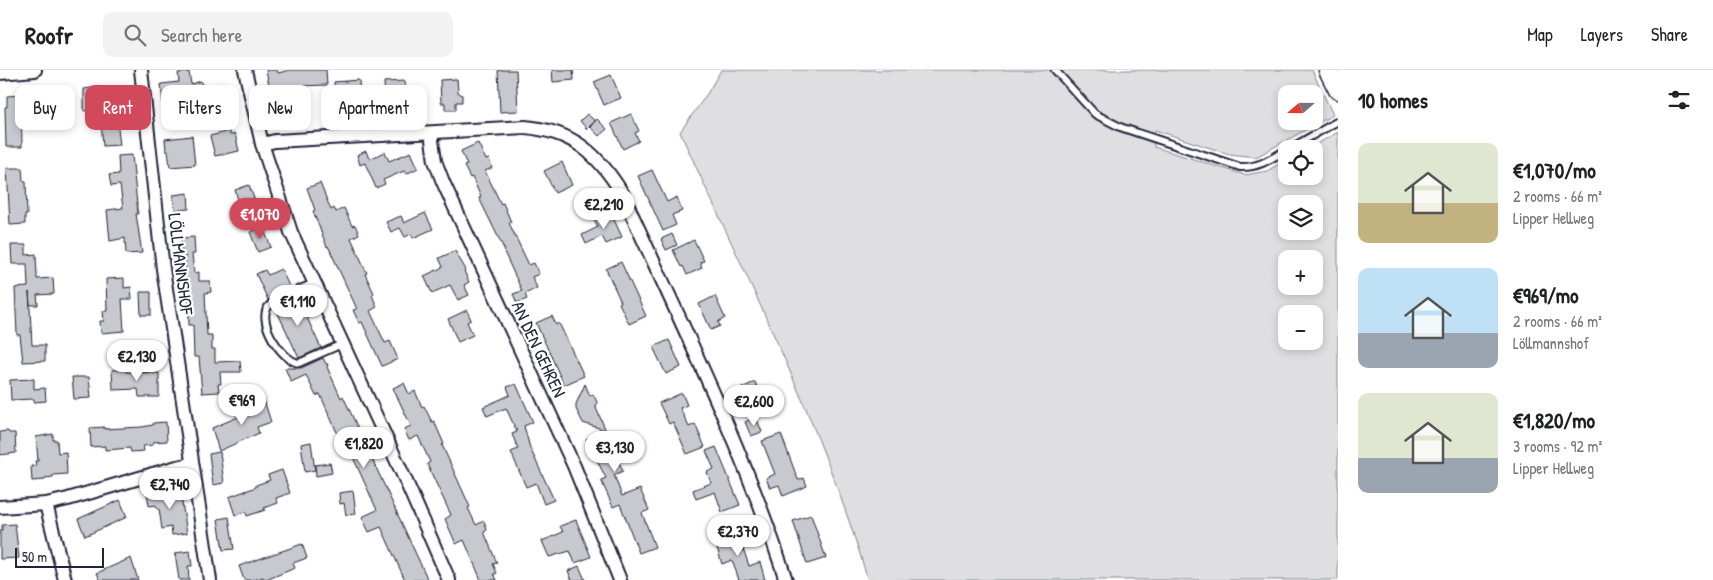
<!DOCTYPE html>
<html lang="en">
<head>
<meta charset="utf-8">
<style>
	:root { --surface:#fff; --page:#f2f2f2; --text:#202124; --muted:#757577; --line:#e0e0e0; --accent:#d1495b }
	body { margin:0; font-family:"Patrick Hand",sans-serif; background:var(--page); color:var(--text); height:100vh; display:flex; flex-direction:column; font-size:19px; white-space:nowrap }
	* { box-sizing:border-box; margin:0 }
	p { font-size:16px; color:var(--muted) }
	.icon { flex:none; width:28px; height:28px; fill:none; stroke:currentColor; stroke-width:2; stroke-linecap:round; stroke-linejoin:round }
	.map { position:relative; flex:1; overflow:hidden }
	.side { display:flex; flex-direction:column; background:var(--surface); width:375px }
	.side>* { flex:none }
	.hud { position:absolute; left:15px; top:15px; width:475px; height:45px; display:flex; gap:10px }
	.needle { width:32px; rotate:250deg }
	.controls { position:absolute; left:1278px; top:15px; display:grid; gap:10px }
	.controls a { display:grid; place-items:center; width:45px; height:45px; border-radius:10px; background:var(--surface); box-shadow:0 2px 8px #0003; font-size:25px }
	.scale { position:absolute; left:15px; bottom:12px; width:89px; box-sizing:border-box; padding-left:5px; border:2px solid #22223b; border-top:0; font-size:14px; line-height:18px; white-space:nowrap; color:#22223b; -webkit-text-stroke:4px #fff; paint-order:stroke }
	.price { position:absolute; translate:-50% -42px; padding:0 11px; border-radius:18px; background:#fff; color:#222; font-size:16px; line-height:32px; filter:drop-shadow(0 1px 2px #0008) }
	.price::after { content:''; position:absolute; left:50%; top:30px; width:15px; height:11px; margin-left:-8px; background:inherit; clip-path:polygon(0 0,100% 0,50% 100%) }
	.price.active { background:var(--accent); color:#fff }
	ul { padding:0; list-style:none }
	li { display:flex; align-items:center; gap:15px; height:125px; padding:0 20px }
	li span { display:grid; place-items:center; flex:none; width:140px; height:100px; border-radius:10px; color:#555 }
	li>.icon { margin-inline-start:auto }
	span .icon { width:60px; height:60px; fill:#fffc; stroke-width:1 }
	li b { font-size:21px }
	h2 { display:flex; justify-content:space-between; align-items:center; height:60px; padding:0 20px; font-size:21px }
	.tag { padding:0 18px; border-radius:10px; background:var(--surface); box-shadow:0 2px 8px #0003; font-size:18px; line-height:45px }
	.tag.active { background:var(--accent); color:#fff }
	header { display:flex; align-items:center; gap:30px; box-sizing:border-box; height:70px; padding:0 25px; background:var(--surface); border-bottom:1px solid var(--line) }
	header strong { font-size:24px }
	nav { display:flex; gap:28px; margin-inline-start:auto; font-size:18px }
	.search { width:350px; height:45px; background:var(--page); display:flex; align-items:center; gap:12px; box-sizing:border-box; padding:0 18px; border-radius:10px; color:var(--muted); font-size:19px }
	main { display:flex; flex:1; min-height:0 }
	.map>svg:first-child { display:block }
</style>
</head>
<body>
<header>
<strong>Roofr</strong>
<div class="search"><svg class="icon" aria-label="search" viewBox="0 0 24 24"><circle cx="10" cy="10" r="6"/><path d="M15 15l6 6"/></svg>Search here</div>
<nav><a>Map</a><a>Layers</a><a>Share</a></nav>
</header>
<main>
<div class="map">
<svg width="1338" height="510" viewBox="0 0 1338 510">
	<rect width="100%" height="100%" fill="#fff"/>
	<filter id="ink" filterUnits="userSpaceOnUse"><feTurbulence type="fractalNoise" baseFrequency=".02" numOctaves="2"/><feDisplacementMap in="SourceGraphic" scale="10" xChannelSelector="R" yChannelSelector="G"/><feConvolveMatrix kernelMatrix="1 2 1 2 8 2 1 2 1" color-interpolation-filters="sRGB"/></filter>
	<g filter="url(#ink)">
		<path fill="#dfdfe2" stroke="#80808e" fill-rule="evenodd" d="M 721,0 L 1312,0 L 1333,45 L 1256,87 L 1229,84 L 1155,60 L 1154,77 L 1245,105 L 1267,101 L 1286,90 L 1286,106 L 1314,106 L 1314,79 L 1308,79 L 1338,62 L 1338,510 L 868,510 C 822,355 747,209 680,62 L 707,24 ZM 1286,24 L 1314,24 L 1314,51 L 1286,51 ZM 1286,134 L 1314,134 L 1314,161 L 1286,161 ZM 1286,189 L 1314,189 L 1314,216 L 1286,216 ZM 1286,244 L 1314,244 L 1314,271 L 1286,271 Z"/>
		<g fill="#c8c8cf" stroke="#22223b">
			<polygon points="266,0 277,0 278,3 290,0 326,0 327,15 299,16 304,42 276,49"/>
			<polygon points="498,0 516,0 518,41 500,42"/>
			<polygon points="552,0 573,0 574,10 553,12"/>
			<polygon points="189,2 191,14 201,11 203,22 183,26 184,32 180,32 181,42 168,43 167,34 163,35 161,14 179,12 178,3"/>
			<polygon points="611,5 621,28 604,35 594,12"/>
			<polygon points="457,9 458,22 462,25 462,32 456,32 456,40 445,40 445,33 441,33 440,10"/>
			<polygon points="359,10 360,31 385,29 384,12 405,11 407,40 379,41 379,45 354,47 354,50 337,51 334,12"/>
			<polygon points="224,13 228,30 213,34 209,17"/>
			<polygon points="57,16 59,37 42,38 41,17"/>
			<polygon points="99,17 101,39 84,41 84,19"/>
			<polygon points="21,25 22,77 6,77 5,37 7,37 7,26"/>
			<polygon points="587,44 595,51 587,59 580,51"/>
			<polygon points="631,44 639,61 635,63 639,71 623,79 611,53"/>
			<polygon points="597,49 607,59 599,66 590,57"/>
			<polygon points="117,50 120,75 103,76 101,52"/>
			<polygon points="229,61 230,65 235,64 239,81 215,86 210,66"/>
			<polygon points="192,66 195,95 170,97 168,81 166,81 165,69"/>
			<polygon points="478,73 486,90 489,89 492,98 485,101 501,134 503,133 511,152 509,153 529,195 534,193 539,204 532,207 537,218 525,224 527,229 517,233 513,224 522,221 504,182 505,181 479,128 481,127 472,107 470,108 464,96 467,95 461,81"/>
			<polygon points="366,81 369,89 385,82 389,91 411,82 418,98 406,104 404,101 383,110 385,114 376,118 365,93 360,95 357,85"/>
			<polygon points="132,85 138,144 136,144 142,183 126,184 125,168 110,171 107,140 123,138 120,115 111,116 109,105 119,104 118,86"/>
			<polygon points="562,92 572,115 555,123 544,101"/>
			<polygon points="7,98 22,98 23,111 26,111 27,145 25,145 25,154 10,155"/>
			<polygon points="652,100 667,132 677,127 682,141 672,145 676,155 663,161 638,106"/>
			<polygon points="320,113 331,140 334,138 336,142 344,138 352,156 355,155 359,164 351,168 367,203 365,204 374,223 372,225 377,237 370,241 385,273 390,271 398,289 382,296 362,252 359,253 353,240 357,239 328,176 327,177 313,141 315,140 307,118"/>
			<polygon points="249,115 255,131 240,136 235,120"/>
			<polygon points="188,123 189,139 175,140 173,125"/>
			<polygon points="610,141 622,167 606,174 602,166 586,174 582,165 598,157 594,149"/>
			<polygon points="425,143 433,159 413,168 411,164 405,167 400,158 391,162 386,152 401,146 404,153"/>
			<polygon points="258,159 260,161 264,160 271,177 258,182 250,162"/>
			<polygon points="672,164 677,175 666,180 661,169"/>
			<polygon points="194,167 195,184 192,184 194,203 199,202 199,211 210,211 211,222 205,223 207,265 212,265 212,279 215,279 215,292 240,291 241,302 220,302 221,314 218,314 219,322 202,323 199,287 194,287 193,255 189,255 188,219 186,219 185,186 183,186 181,177 181,168"/>
			<polygon points="694,170 704,191 700,192 702,198 687,205 683,196 681,197 673,180"/>
			<polygon points="11,175 26,175 26,185 36,184 37,209 53,208 54,224 37,225 38,235 30,235 29,222 32,275 45,275 45,291 23,292 20,265 17,265 15,218 28,217 27,194 12,194"/>
			<polygon points="455,181 466,200 464,201 469,212 464,215 469,225 458,230 450,215 432,223 424,206 443,197 439,188"/>
			<polygon points="621,192 646,246 629,254 619,233 621,232 606,199"/>
			<polygon points="281,199 290,218 268,230 256,204 265,200 268,205"/>
			<polygon points="124,208 124,218 131,217 132,229 122,229 124,261 101,263 100,251 104,251 103,241 107,241 106,209"/>
			<polygon points="140,222 151,222 151,245 141,245"/>
			<polygon points="297,226 321,278 299,288 275,237"/>
			<polygon points="715,226 725,248 718,252 720,256 711,260 699,234"/>
			<polygon points="467,240 471,250 467,252 473,265 458,272 448,249"/>
			<polygon points="552,246 556,255 559,253 584,306 564,315 536,253"/>
			<polygon points="669,270 681,297 666,304 653,277"/>
			<polygon points="323,288 326,294 328,294 327,297 341,328 343,326 428,510 405,510 381,457 369,462 362,447 377,440 346,372 342,374 320,324 316,326 306,305 291,312 285,298 301,298"/>
			<polygon points="126,299 126,302 159,303 159,327 139,327 138,319 113,320 112,300"/>
			<polygon points="72,307 89,307 91,328 74,329"/>
			<polygon points="34,309 34,319 45,318 46,331 34,332 34,329 11,330 10,310"/>
			<polygon points="755,312 766,337 750,344 739,319"/>
			<polygon points="404,313 409,324 415,321 422,337 424,336 432,352 434,351 444,374 442,375 470,437 468,438 476,455 484,451 487,460 484,462 497,493 493,494 497,503 494,504 497,510 481,510 464,470 456,474 445,449 451,445 427,394 430,392 418,366 409,370 404,359 411,356 393,318"/>
			<polygon points="516,314 533,352 524,356 530,378 554,430 544,434 536,413 526,417 511,382 518,379 512,364 517,362 506,338 487,346 483,337 510,325 507,317"/>
			<polygon points="585,314 590,326 593,324 597,332 596,338 610,370 612,369 618,382 615,384 623,401 614,405 622,426 640,419 649,440 642,443 655,477 639,483 620,434 613,437 601,410 606,408 586,369 605,360 583,353 576,339 576,334"/>
			<polygon points="682,323 687,335 680,338 689,357 695,354 705,377 687,384 673,352 669,354 659,333"/>
			<polygon points="264,330 271,352 257,357 259,363 219,381 212,358 238,347 238,345 251,340 250,335"/>
			<polygon points="756,347 762,362 751,366 745,352"/>
			<polygon points="166,352 167,371 153,372 153,375 143,376 144,381 131,382 130,378 105,380 105,376 91,377 90,358 104,357 104,359 142,357 153,355 153,353"/>
			<polygon points="8,361 9,363 15,363 16,383 0,385 0,362"/>
			<polygon points="53,364 53,370 57,370 58,383 66,382 67,404 53,405 53,407 45,408 45,410 32,411 31,396 36,396 35,391 38,391 36,367"/>
			<polygon points="781,364 798,410 804,408 807,416 783,426 779,415 770,418 766,408 775,404 762,371"/>
			<polygon points="311,372 315,400 305,402 301,374"/>
			<polygon points="716,377 740,435 722,442 715,422 696,429 693,420 711,413 707,402 714,399 706,381"/>
			<polygon points="220,382 224,413 213,415 209,384"/>
			<polygon points="330,393 332,403 316,406 315,395"/>
			<polygon points="282,400 290,423 276,428 278,433 264,438 265,440 247,446 246,442 235,445 229,427 256,417 256,415 270,410 268,405"/>
			<polygon points="173,419 174,422 180,421 187,463 172,465 171,457 162,459 159,439 157,439 156,435 149,436 147,423"/>
			<polygon points="353,421 356,444 346,445 344,433 340,434 339,423"/>
			<polygon points="120,430 127,447 85,466 78,449"/>
			<polygon points="811,445 826,488 807,494 793,451"/>
			<polygon points="229,447 234,479 223,480 218,449"/>
			<polygon points="576,450 591,487 575,493 570,481 549,487 542,471 563,462 560,456"/>
			<polygon points="15,454 19,488 0,489 0,461 2,461 2,455"/>
			<polygon points="737,460 749,496 760,492 765,510 739,510 732,490 722,494 714,468"/>
			<polygon points="302,474 307,488 293,493 295,498 266,510 264,510 263,507 253,510 244,510 239,496"/>
			<polygon points="190,481 192,496 188,496 189,510 179,510 175,483"/>
			<polygon points="131,488 138,510 100,510 97,503"/>
			<polygon points="579,496 585,510 572,510 568,501"/>
		</g>
		<g fill="none" stroke-linecap="round" stroke-linejoin="round">
			<defs>
				<g id="lane">
					<path d="M 1055,0 L 1095,44 L 1120,57 L 1240,97 C 1258,98 1271,89 1286,80"/>
					<polyline points="1289,79 1338,51"/>
					<path d="M 314,213 C 302,219 276,227 268,237 C 257,252 282,291 299,293 L 342,274"/>
				</g>
				<g id="street">
					<polyline points="141,0 163,199 210,510"/>
					<polyline points="245,0 262,74 291,162 405,409 449,510"/>
					<polyline points="0,3 35,0"/>
					<polyline points="431,63 435,91 443,112 574,396 620,510"/>
					<path d="M 262,74 L 275,71 L 525,57 C 573,61 598,84 622,123 C 680,251 743,377 786,510"/>
					<polyline points="46,434 65,510"/>
					<polyline points="0,437 46,434 68,429 177,397 192,394"/>
				</g>
				<polyline id="secondary" points="1328,0 1338,20"/>
			</defs>
			<use href="#lane" stroke="#22223b" stroke-width="10"/>
			<use href="#street" stroke="#22223b" stroke-width="16"/>
			<use href="#secondary" stroke="#22223b" stroke-width="21"/>
			<use href="#lane" stroke="#fff" stroke-width="6"/>
			<use href="#street" stroke="#fff" stroke-width="12"/>
			<use href="#secondary" stroke="#fff" stroke-width="18"/>
		</g>
	</g>
	<g text-anchor="middle" dominant-baseline="central" stroke-width="4.5" stroke-linejoin="round" paint-order="stroke">
		<g font-size="18" fill="#22223b" stroke="#fff">
			<text transform="translate(181 194) rotate(83)">LÖLLMANNSHOF</text>
			<text transform="translate(539 279) rotate(65)">AN DEN GEHREN</text>
		</g>
	</g>
</svg>
<div class="controls">
<a><svg class="needle" viewBox="-14 -14 28 28"><path d="M0-13l5 13h-10z" fill="#e53935"/><path d="M0 13l5-13h-10z" fill="#757577"/></svg></a>
<a><svg class="icon" aria-label="locate" viewBox="0 0 24 24"><circle cx="12" cy="12" r="6"/><path d="M12 2v4M12 18v4M2 12h4M18 12h4"/></svg></a>
<a><svg class="icon" aria-label="layers" viewBox="0 0 24 24"><path d="M12 4l9 5-9 5-9-5zM3 14l9 5 9-5"/></svg></a>
<a>+</a>
<a>−</a>
</div>
<div class="scale">50 m</div>
<b class="price" style="left:604px;top:160px">€2,210</b>
<b class="price active" style="left:260px;top:170px">€1,070</b>
<b class="price" style="left:298px;top:257px">€1,110</b>
<b class="price" style="left:137px;top:312px">€2,130</b>
<b class="price" style="left:242px;top:356px">€969</b>
<b class="price" style="left:754px;top:357px">€2,600</b>
<b class="price" style="left:364px;top:399px">€1,820</b>
<b class="price" style="left:615px;top:403px">€3,130</b>
<b class="price" style="left:170px;top:440px">€2,740</b>
<b class="price" style="left:738px;top:487px">€2,370</b>
<div class="hud">
<a class="tag">Buy</a>
<a class="tag active">Rent</a>
<a class="tag">Filters</a>
<a class="tag">New</a>
<a class="tag">Apartment</a>
</div>
</div>
<section class="side">
<h2>10 homes<svg class="icon" aria-label="filters" viewBox="0 0 24 24"><path d="M4 7h16M4 17h16"/><circle cx="9" cy="7" r="2"/><circle cx="15" cy="17" r="2"/></svg></h2>
<ul>
<li><span style="background:linear-gradient(#dfe7d0 60%,#c2b280 0)"><svg class="icon" aria-label="home" viewBox="0 0 24 24"><path d="M3 11l9-7 9 7M6 9v11h12V9"/></svg></span><div><b>€1,070/mo</b><p>2 rooms · 66 m²</p><p>Lipper Hellweg</p></div></li>
<li><span style="background:linear-gradient(#bfe0f5 65%,#9aa5b1 0)"><svg class="icon" aria-label="home" viewBox="0 0 24 24"><path d="M3 11l9-7 9 7M6 9v11h12V9"/></svg></span><div><b>€969/mo</b><p>2 rooms · 66 m²</p><p>Löllmannshof</p></div></li>
<li><span style="background:linear-gradient(#dfe7d0 65%,#9aa5b1 0)"><svg class="icon" aria-label="home" viewBox="0 0 24 24"><path d="M3 11l9-7 9 7M6 9v11h12V9"/></svg></span><div><b>€1,820/mo</b><p>3 rooms · 92 m²</p><p>Lipper Hellweg</p></div></li>
</ul>
</section>
</main>
</body>
</html>
